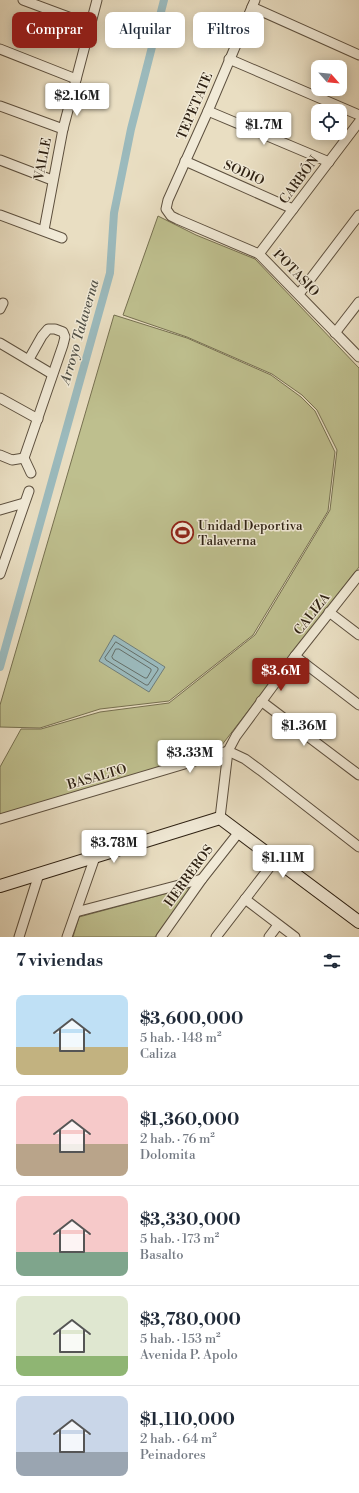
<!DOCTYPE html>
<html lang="es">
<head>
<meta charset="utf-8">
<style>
	:root { --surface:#fff; --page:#f6f6f7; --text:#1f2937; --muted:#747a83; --line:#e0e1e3; --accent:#8f2418 }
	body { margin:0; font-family:"Libre Bodoni",serif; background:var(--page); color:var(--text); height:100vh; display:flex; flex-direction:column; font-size:15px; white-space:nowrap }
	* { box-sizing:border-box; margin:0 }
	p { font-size:13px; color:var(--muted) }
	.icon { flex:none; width:22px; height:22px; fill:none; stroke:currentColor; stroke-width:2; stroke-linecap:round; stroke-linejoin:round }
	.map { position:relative; height:937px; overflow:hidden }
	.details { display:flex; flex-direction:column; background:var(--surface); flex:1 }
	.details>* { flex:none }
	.guide { position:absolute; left:12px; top:12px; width:335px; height:36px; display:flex; gap:8px }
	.needle { width:26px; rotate:117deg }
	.fabs { position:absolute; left:311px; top:60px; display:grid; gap:8px }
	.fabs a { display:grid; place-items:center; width:36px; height:36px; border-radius:8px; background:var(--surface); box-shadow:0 2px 10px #0003; font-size:20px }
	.price { position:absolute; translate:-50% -34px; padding:0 9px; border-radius:4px; background:#fff; color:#222; font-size:13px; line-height:26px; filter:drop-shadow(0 1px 2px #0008) }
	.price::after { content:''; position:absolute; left:50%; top:24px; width:12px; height:9px; margin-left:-6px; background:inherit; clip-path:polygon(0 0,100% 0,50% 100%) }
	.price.active { background:var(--accent); color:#fff }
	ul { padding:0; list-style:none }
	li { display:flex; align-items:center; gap:12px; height:100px; padding:0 16px }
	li+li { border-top:1px solid var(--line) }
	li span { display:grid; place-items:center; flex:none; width:112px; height:80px; border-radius:8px; color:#555 }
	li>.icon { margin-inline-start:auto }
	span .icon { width:48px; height:48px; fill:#fffc; stroke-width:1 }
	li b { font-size:17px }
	h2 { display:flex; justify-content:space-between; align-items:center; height:48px; padding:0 16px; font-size:17px }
	.chip { padding:0 14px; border-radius:8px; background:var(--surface); box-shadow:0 2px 10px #0003; font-size:14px; line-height:36px }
	.chip.active { background:var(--accent); color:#fff }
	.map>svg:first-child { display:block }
</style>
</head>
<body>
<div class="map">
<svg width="359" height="937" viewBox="0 0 359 937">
	<rect width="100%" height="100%" fill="#e9dec2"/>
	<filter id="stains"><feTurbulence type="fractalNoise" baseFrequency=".005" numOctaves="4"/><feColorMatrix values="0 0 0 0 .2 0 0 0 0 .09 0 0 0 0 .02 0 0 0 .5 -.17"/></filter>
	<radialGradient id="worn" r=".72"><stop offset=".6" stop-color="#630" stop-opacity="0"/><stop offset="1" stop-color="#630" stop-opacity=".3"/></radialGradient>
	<g fill="#bebf8e" stroke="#767050">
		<polygon points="158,216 196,235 255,259 359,368 359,567 218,750 0,816 0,767 21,729 41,729 100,712 169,703 255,635 330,510 337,450 317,410 302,395 272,374 187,337 123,315"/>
		<polygon points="114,315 187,338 271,375 301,397 315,411 335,452 328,511 253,635 169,701 100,709 40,728 0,727 0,705"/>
		<polygon points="194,886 155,937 73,937 79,917"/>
	</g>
	<polygon fill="#9bbabd" stroke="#6f7d79" points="114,635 165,667 149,692 99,661"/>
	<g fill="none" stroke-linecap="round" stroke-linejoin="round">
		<g stroke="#646e68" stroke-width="1">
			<polygon points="116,642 158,668 158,670 148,685 146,685 106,660 105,658"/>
			<polygon points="116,649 119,649 151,669 151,671 147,678 145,678 113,659 112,657"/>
		</g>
		<polyline stroke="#9bbabd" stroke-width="8" points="0,667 110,273 114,213 131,129 164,0"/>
		<defs>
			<g id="street">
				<polyline points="23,0 90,25"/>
				<polyline points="255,0 208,111 168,200 166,209 171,216 177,219 259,254 359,357"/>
				<polyline points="252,7 359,55"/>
				<polyline points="0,49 76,79"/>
				<polyline points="229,59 359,115"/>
				<polyline points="0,106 63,129"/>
				<polyline points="208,111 329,162"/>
				<polyline points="0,160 52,180"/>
				<polyline points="185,161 293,209"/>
				<polyline points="0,215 62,238"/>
				<polyline points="44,230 63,129 97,0"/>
				<polyline points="259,254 359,122"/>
				<polyline points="299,294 359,215"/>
				<polyline points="0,309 3,303"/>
				<polyline points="335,333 359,302"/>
				<polyline points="0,343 52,374"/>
				<polyline points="0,398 38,419"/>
				<polyline points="0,455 12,460 24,458"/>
				<polyline points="24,458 63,345 65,337 63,332 55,329 48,329 42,336 29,359"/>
				<polyline points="24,458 31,473"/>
				<polyline points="0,510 24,503"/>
				<polyline points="0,574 29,491"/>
				<polyline points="329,612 359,635"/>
				<polyline points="295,656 359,705"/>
				<polyline points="261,701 359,775"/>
				<polyline points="220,818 228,751 236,736 295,656 359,575"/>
				<polyline points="0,819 228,751 245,759 260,770 359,847"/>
				<polyline points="245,899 295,937"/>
				<polyline points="76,912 202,879"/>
				<polyline points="19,937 39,874"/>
				<polyline points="67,937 95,857"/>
				<polyline points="161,937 202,879 239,832"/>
				<polyline points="216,937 276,859"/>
				<polyline points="269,937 278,925"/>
			</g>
			<polyline id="secondary" points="0,886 220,818 359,922"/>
		</defs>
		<use href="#street" stroke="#5d503f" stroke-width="11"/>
		<use href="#secondary" stroke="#2e2113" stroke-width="14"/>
		<use href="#street" stroke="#f1ead7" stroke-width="9"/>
		<use href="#secondary" stroke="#f1ead7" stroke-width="12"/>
	</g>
	<defs>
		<symbol id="stadium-ring" viewBox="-11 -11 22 22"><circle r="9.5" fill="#f1ead7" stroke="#8f2418" stroke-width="1.5"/><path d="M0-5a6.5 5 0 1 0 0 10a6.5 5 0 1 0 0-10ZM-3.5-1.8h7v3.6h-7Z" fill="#8f2418"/></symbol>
	</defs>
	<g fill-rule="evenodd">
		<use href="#stadium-ring" x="170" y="520" width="25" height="25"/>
	</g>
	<g text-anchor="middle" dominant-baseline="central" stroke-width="3" stroke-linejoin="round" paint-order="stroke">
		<g font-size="13" fill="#2e2113" stroke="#f1ead7">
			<text transform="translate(195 106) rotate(-67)">TEPETATE</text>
			<text transform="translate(43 159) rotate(-79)">VALLE</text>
			<text transform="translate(244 173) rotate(24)">SODIO</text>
			<text transform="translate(299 180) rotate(-53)">CARBÓN</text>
			<text transform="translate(296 273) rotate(46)">POTASIO</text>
			<text transform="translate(312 614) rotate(-52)">CALIZA</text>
			<text transform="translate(97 777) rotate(-16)">BASALTO</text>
			<text transform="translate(189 876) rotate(-54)">HERREROS</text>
		</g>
		<g font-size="13" fill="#2e2113" stroke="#f1ead7" text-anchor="start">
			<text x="198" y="526">Unidad Deportiva<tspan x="198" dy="15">Talaverna</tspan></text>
		</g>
		<g font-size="14" font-style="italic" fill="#4f4f46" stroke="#f1ead7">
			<text transform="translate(80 332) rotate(-74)">Arroyo Talaverna</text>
		</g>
	</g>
	<rect width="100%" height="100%" filter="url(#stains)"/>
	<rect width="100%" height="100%" fill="url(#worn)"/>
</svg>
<div class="fabs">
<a><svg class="needle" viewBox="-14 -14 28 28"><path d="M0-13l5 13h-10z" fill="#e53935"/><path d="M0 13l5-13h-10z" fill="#747a83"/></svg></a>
<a><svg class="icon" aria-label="locate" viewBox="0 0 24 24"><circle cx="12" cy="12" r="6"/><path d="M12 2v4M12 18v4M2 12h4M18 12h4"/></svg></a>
</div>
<b class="price" style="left:77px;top:117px">$2.16M</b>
<b class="price" style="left:264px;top:146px">$1.7M</b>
<b class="price active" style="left:281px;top:692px">$3.6M</b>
<b class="price" style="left:304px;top:747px">$1.36M</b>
<b class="price" style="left:190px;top:774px">$3.33M</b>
<b class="price" style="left:114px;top:864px">$3.78M</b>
<b class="price" style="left:283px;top:879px">$1.11M</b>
<div class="guide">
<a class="chip active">Comprar</a>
<a class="chip">Alquilar</a>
<a class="chip">Filtros</a>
</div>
</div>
<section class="details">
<h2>7 viviendas<svg class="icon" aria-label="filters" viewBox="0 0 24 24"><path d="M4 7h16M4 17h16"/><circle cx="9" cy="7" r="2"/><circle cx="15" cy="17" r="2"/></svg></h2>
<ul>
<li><span style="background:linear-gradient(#bfe0f5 65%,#c2b280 0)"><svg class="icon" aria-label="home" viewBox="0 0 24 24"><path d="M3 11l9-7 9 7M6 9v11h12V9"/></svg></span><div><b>$3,600,000</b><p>5 hab. · 148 m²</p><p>Caliza</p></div></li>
<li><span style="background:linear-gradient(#f6c9c9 60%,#b9a48a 0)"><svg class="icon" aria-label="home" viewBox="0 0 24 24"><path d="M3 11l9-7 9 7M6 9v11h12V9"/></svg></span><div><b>$1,360,000</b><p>2 hab. · 76 m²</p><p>Dolomita</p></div></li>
<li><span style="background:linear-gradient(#f6c9c9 70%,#7fa58c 0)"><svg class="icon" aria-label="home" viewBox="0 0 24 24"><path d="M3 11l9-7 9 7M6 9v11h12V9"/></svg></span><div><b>$3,330,000</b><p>5 hab. · 173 m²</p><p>Basalto</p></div></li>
<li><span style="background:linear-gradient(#dfe7d0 75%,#8fb573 0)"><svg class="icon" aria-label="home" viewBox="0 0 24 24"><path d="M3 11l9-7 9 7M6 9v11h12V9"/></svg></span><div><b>$3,780,000</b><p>5 hab. · 153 m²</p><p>Avenida P. Apolo</p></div></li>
<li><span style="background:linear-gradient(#c9d6e8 70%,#9aa5b1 0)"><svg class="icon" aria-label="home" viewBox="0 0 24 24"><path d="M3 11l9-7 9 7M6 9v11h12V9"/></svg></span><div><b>$1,110,000</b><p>2 hab. · 64 m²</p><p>Peinadores</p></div></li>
</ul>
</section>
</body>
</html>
